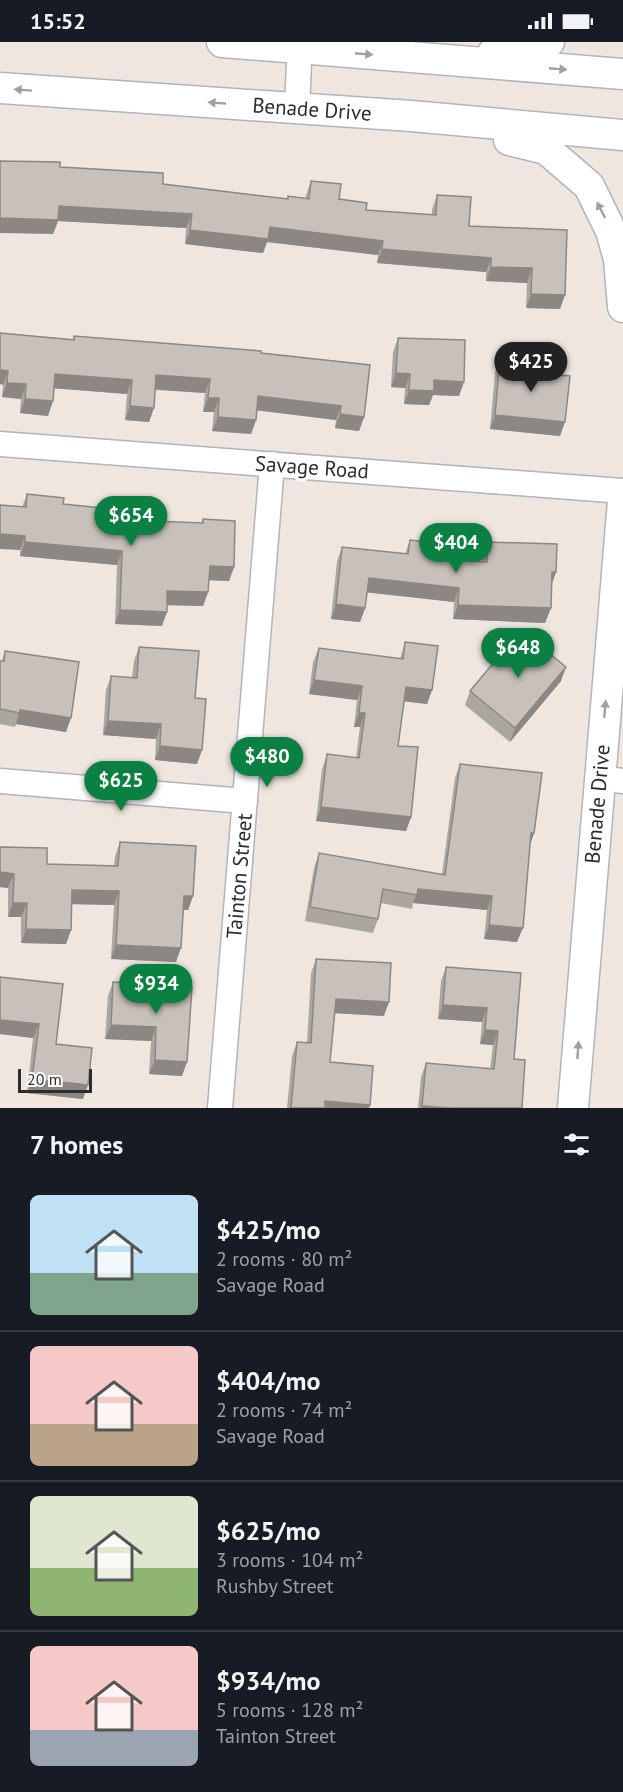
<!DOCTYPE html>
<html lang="en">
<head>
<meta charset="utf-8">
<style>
	:root { --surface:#171b24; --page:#20242c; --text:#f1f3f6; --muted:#9ea1a6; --line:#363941; --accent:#0b8043 }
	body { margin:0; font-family:"PT Sans",sans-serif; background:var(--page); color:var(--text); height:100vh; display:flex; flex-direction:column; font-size:22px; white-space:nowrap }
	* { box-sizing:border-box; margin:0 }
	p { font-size:20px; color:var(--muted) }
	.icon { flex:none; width:33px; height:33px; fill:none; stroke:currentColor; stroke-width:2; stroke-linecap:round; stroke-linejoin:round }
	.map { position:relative; height:1066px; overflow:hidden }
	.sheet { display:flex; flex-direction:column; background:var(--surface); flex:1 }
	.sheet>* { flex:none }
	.scale { position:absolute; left:18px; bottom:15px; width:74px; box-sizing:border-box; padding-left:6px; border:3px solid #2d2d2d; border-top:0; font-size:16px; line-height:21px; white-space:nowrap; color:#2d2d2d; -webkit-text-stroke:4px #fff; paint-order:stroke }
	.price { position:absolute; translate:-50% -51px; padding:0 14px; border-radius:21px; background:var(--accent); color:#fff; font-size:20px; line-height:39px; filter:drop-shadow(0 2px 3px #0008) }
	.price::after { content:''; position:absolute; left:50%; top:36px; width:18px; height:14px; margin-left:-9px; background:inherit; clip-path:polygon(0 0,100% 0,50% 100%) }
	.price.selected { background:#222; color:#fff }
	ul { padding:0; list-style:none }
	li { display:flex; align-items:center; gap:18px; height:150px; padding:0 30px }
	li+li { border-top:2px solid var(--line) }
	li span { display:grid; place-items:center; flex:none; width:168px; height:120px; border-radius:9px; color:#555 }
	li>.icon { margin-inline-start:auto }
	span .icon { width:72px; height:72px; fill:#fffc; stroke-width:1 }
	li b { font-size:26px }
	h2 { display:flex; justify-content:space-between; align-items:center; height:72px; padding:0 30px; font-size:26px }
	.status { display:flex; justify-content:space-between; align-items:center; height:42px; padding:0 30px; background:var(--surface); direction:ltr }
	.status svg { height:16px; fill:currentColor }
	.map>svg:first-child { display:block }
</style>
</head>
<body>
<div class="status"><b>15:52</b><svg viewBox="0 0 49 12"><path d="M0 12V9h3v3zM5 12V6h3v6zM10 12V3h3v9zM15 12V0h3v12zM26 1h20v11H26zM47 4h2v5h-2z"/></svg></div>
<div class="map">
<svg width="623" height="1066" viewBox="0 0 623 1066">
	<rect width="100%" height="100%" fill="#efe6e0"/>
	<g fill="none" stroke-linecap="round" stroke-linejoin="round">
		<defs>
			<g id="minor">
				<polyline points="297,66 300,0"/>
				<polyline points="0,402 623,449"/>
				<polyline points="599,736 623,739"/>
				<polyline points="0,739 245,759"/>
				<polyline points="220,1066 272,422"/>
			</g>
			<g id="tertiary">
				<polyline points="222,0 623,32"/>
				<polyline points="493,11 528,6 549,0"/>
				<polyline points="0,46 411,74 623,93"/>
				<polyline points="509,98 546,107 589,144 611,189 619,217 623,265"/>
				<polyline points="573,1066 623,459"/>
			</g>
		</defs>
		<use href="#minor" stroke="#b0b5bd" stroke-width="27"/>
		<use href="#tertiary" stroke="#b0b5bd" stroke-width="33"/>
		<use href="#minor" stroke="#fff" stroke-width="24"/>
		<use href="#tertiary" stroke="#fff" stroke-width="30"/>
	</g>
	<g fill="#aca6a1">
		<polygon points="60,125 163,142 287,157 288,154 305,156 311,139 339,157 366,168 432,173 432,167 437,153 469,184 567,188 560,267 526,266 527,241 486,239 486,230 377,221 378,213 267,200 263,211 185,202 186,186 58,179 53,192"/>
		<polygon points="0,291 73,297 74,294 261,311 364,375 359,389 335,386 336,378 257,368 256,378 251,392 212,389 214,370 203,370 205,351 155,348 149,380 125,378 127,352 54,346 48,374 20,371 21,357 2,355 3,343"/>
		<polygon points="398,296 459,354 433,353 429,363 404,362 405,346 391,345 393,310"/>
		<polygon points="500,317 527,330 560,394 490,387 495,331"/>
		<polygon points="27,452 63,462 101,477 201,481 203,477 234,525 229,539 209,538 208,550 203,564 167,563 162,584 115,582 117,523 20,514 22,465"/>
		<polygon points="410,498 434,517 482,520 482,514 487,500 556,530 552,541 551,566 545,581 453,577 454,560 367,550 365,566 360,580 331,577 337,519 342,505 405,512"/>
		<polygon points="405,600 432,648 427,662 404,659 398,704 411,775 406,789 316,779 322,727 327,712 356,716 360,685 354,685 357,658 309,652 313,620 319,606 400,617"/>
		<polygon points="139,605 195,656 197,722 155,718 156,697 103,693 106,648 111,634 132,636 134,619"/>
		<polygon points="5,609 66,690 16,682 15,685 0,682 0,619 2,619"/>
		<polygon points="561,639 510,700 465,663 470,649"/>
		<polygon points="460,722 534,791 530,803 517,900 484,897 487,868 413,861 412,867 381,861 378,877 373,891 305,879 314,826 319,811 442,832 455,736"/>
		<polygon points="120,800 193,854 188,868 184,868 176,920 111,917 114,863 72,862 71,888 66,902 21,901 21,875 8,875 8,846 0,845 0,805 47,822 114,824 115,814"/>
		<polygon points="316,917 384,974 335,971 330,1020 370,1063 369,1066 287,1066 292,1014 297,1000 307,1001 311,931"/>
		<polygon points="446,925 521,931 514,1017 522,1066 418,1066 421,1035 426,1021 490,1027 493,1003 480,1002 482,980 438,977 441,939"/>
		<polygon points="0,935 56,1002 83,1057 27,1051 33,996 0,992"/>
		<polygon points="113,940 192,945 182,1034 149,1032 151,999 105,997 108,954"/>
	</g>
	<g fill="#8c8783">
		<polygon points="59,164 192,172 186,186 58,179 53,192 0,191 0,176"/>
		<polygon points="270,185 383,199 378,213 267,200 263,211 185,202 190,188"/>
		<polygon points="382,207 491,216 486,230 377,221"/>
		<polygon points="491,225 532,226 527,241 486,239"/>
		<polygon points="531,252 565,253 560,267 526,266"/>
		<polygon points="0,328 8,329 3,343 0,342"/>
		<polygon points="396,331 410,332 405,346 391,345"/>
		<polygon points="55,332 132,338 127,352 50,346"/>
		<polygon points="156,333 210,337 205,351 151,347"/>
		<polygon points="434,338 464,340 459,354 433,353 429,363 404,362 409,348"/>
		<polygon points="7,341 26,342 21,357 2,355"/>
		<polygon points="258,354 341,364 336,378 253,368"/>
		<polygon points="208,356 219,356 214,370 203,370"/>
		<polygon points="25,357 53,359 48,374 20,371"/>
		<polygon points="130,364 154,366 149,380 125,378"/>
		<polygon points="340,372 364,375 359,389 335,386"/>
		<polygon points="495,373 565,380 560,394 490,387"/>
		<polygon points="218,375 256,378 251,392 212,389"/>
		<polygon points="0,492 25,494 20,508 0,507"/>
		<polygon points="25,500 122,509 117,523 20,514"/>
		<polygon points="210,524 234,525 229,539 204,538"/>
		<polygon points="552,530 556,530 551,544"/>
		<polygon points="369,536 459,546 454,560 363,550"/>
		<polygon points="167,549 208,550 203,564 162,563"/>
		<polygon points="336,562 365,566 360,580 331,577"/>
		<polygon points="458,563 551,566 545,581 453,577"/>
		<polygon points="120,568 167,570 162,584 115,582"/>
		<polygon points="566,625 561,639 510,700 515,686"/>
		<polygon points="314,638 362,644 357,658 309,652"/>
		<polygon points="406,645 432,648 427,662 401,659"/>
		<polygon points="20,668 71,676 66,690 16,682"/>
		<polygon points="359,671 365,671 360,685 354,685"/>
		<polygon points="108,679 161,682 156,697 103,693"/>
		<polygon points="160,704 202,708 197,722 155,718"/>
		<polygon points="321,765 411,775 406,789 316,779"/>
		<polygon points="531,791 534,791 529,806"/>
		<polygon points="0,830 14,832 8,846 0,845"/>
		<polygon points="418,847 492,854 487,868 413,861"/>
		<polygon points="72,848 119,849 114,863 67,862"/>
		<polygon points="184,854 193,854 188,868 179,868"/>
		<polygon points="13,861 27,861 21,875 8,875"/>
		<polygon points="489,883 523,886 517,900 484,897"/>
		<polygon points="26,887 71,888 66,902 21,901"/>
		<polygon points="116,903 181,906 176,920 111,917"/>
		<polygon points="336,957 389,960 384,974 331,971"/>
		<polygon points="443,963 487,966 482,980 438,977"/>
		<polygon points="0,978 39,982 33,996 0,992"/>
		<polygon points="111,983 156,985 151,999 105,997"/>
		<polygon points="485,988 498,989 493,1003 480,1002"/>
		<polygon points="155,1018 187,1020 182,1034 149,1032"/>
		<polygon points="32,1037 88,1043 83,1057 27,1051"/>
		<polygon points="325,1059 370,1063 369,1066 323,1066"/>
		<polygon points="422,1064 450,1066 421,1066"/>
	</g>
	<g fill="#c8c1bb" stroke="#8c8783" stroke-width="1.5">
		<polygon points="0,119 60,120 60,125 163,131 163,142 288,157 288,154 309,157 311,139 341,142 339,157 367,161 366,168 436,173 437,153 471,155 469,184 567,188 565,253 531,252 532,226 491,225 491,216 382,207 383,199 270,185 268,197 190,188 192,172 59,164 58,178 0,176"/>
		<polygon points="0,291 74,298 74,294 261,309 261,311 370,323 364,375 340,372 341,364 258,354 256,378 218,375 219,356 208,356 210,337 156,333 154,366 130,364 132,338 55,332 53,359 25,357 26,342 7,341 8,329 0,328"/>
		<polygon points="398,296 465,298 464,340 434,338 434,349 409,348 410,332 396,331"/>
		<polygon points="500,317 528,320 527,330 570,334 565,380 495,373"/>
		<polygon points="27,452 64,456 63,462 102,466 101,477 203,481 203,477 235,479 234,525 210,524 208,550 167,549 167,570 120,568 122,509 25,500 25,494 0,492 0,463 26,465"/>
		<polygon points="410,498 435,501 434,517 487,520 487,500 557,502 556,530 552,530 551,566 458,563 459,546 369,536 365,566 336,562 342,505 408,512"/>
		<polygon points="521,588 566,625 515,686 470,649"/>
		<polygon points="405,600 438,604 432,648 406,645 398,704 418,705 411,775 321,765 327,712 359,716 365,671 359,671 362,644 314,638 319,606 403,617"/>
		<polygon points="139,605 199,609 195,656 206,657 202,708 160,704 161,682 108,679 111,634 137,636"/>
		<polygon points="5,609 79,620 71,676 20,668 20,671 0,667 0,619 4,619"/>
		<polygon points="460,722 542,731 534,791 531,791 523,886 489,883 492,854 418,847 417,853 383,847 378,877 310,865 319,811 445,833"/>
		<polygon points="120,800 196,804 193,854 184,854 181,906 116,903 119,849 72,848 71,888 26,887 27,861 13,861 14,832 0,830 0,805 47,806 47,822 118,824"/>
		<polygon points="316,917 391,921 389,960 336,957 330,1020 373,1024 370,1063 325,1059 325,1066 291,1066 297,1000 311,1001"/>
		<polygon points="446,925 521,931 514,1017 525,1018 522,1066 450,1066 422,1064 426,1021 494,1027 498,989 485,988 487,966 443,963"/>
		<polygon points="0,935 63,942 56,1002 92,1006 88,1043 32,1037 39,982 0,978"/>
		<polygon points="113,940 192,945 187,1020 155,1018 156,985 111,983"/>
	</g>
	<defs><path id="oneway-solid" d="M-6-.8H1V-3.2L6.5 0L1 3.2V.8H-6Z" transform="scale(1.5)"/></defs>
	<g fill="#a0a0a0">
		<use href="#oneway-solid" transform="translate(364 12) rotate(5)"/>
		<use href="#oneway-solid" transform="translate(558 27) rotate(5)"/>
		<use href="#oneway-solid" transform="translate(23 48) rotate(-176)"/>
		<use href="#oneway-solid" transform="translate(217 61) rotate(-176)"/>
		<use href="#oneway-solid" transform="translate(601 168) rotate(-117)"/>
		<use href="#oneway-solid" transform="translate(605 667) rotate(-85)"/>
		<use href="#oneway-solid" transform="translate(578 1008) rotate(-86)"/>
	</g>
	<g text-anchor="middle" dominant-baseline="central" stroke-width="6" stroke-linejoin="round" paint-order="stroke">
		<g font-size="21" fill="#2d2d2d" stroke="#fff">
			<text transform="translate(312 67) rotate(4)">Benade Drive</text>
			<text transform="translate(312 425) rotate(4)">Savage Road</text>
			<text transform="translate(597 762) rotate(-85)">Benade Drive</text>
			<text transform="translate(239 834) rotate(-85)">Tainton Street</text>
		</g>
	</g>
</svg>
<div class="scale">20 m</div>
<b class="price selected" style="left:531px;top:351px">$425</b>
<b class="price" style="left:131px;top:505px">$654</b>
<b class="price" style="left:456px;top:532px">$404</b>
<b class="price" style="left:518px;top:637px">$648</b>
<b class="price" style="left:267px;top:746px">$480</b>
<b class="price" style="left:121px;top:770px">$625</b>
<b class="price" style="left:156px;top:973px">$934</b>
</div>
<section class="sheet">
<h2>7 homes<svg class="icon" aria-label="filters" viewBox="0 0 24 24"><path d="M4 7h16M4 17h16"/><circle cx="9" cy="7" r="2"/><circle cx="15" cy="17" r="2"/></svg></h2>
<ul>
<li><span style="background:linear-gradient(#bfe0f5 65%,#7fa58c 0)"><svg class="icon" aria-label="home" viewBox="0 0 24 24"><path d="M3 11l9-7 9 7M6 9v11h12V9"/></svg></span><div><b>$425/mo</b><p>2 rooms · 80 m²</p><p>Savage Road</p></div></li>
<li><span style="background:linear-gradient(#f6c9c9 65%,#b9a48a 0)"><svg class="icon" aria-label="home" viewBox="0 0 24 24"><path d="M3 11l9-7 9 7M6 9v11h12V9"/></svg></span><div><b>$404/mo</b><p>2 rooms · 74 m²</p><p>Savage Road</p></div></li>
<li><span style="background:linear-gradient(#dfe7d0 60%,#8fb573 0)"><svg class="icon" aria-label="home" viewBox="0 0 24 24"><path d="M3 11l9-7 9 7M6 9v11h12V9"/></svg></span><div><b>$625/mo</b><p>3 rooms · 104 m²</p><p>Rushby Street</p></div></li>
<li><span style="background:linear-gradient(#f6c9c9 70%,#9aa5b1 0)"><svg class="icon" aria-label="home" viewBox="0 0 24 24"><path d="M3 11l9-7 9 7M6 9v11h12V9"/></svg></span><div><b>$934/mo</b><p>5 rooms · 128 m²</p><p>Tainton Street</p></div></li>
</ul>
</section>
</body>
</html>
